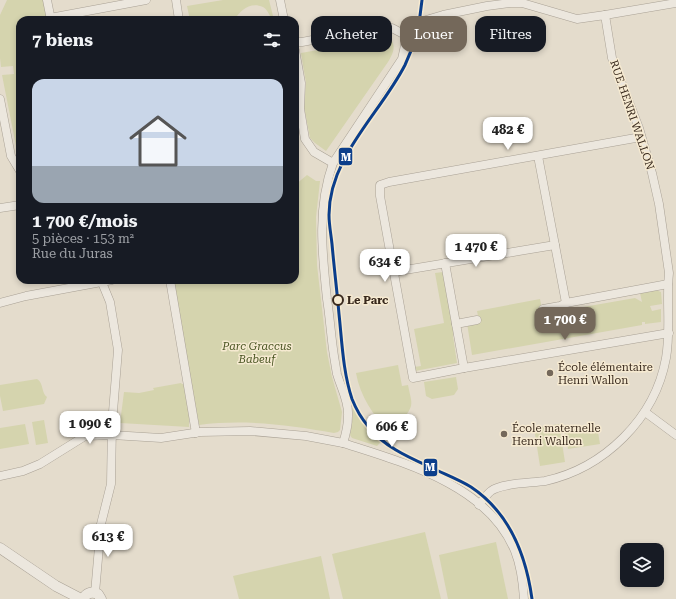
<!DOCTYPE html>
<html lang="fr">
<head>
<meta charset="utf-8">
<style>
	:root { --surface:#171b24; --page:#20242c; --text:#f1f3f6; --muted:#9ea1a6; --accent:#74685a }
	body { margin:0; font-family:"Roboto Serif",serif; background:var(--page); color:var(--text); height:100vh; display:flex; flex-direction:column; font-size:15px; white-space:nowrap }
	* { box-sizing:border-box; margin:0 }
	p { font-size:13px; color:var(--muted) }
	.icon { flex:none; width:22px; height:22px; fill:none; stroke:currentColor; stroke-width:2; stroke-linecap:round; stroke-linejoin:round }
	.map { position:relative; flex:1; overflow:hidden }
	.sheet { position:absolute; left:16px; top:16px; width:283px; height:268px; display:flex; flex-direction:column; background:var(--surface); border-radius:12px; box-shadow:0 2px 6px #0003 }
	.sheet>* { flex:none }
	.banner { position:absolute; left:311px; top:16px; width:305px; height:36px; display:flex; gap:8px }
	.buttons { position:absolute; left:620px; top:543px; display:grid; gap:8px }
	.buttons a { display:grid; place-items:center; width:44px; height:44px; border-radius:8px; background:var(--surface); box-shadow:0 2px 6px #0003; font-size:20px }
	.price { position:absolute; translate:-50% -34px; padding:0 9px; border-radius:8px; background:#fff; color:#222; font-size:13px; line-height:26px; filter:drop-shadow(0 1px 2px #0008) }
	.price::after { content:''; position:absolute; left:50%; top:24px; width:12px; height:9px; margin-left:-6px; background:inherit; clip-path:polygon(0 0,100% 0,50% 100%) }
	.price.active { background:var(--accent); color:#fff }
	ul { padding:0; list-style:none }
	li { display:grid; align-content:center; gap:8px; height:212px; padding:0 16px }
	li span { display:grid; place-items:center; height:124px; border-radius:12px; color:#555 }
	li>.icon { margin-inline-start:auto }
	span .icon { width:72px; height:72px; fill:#fffc; stroke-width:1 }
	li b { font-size:17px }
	h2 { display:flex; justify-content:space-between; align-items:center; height:48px; padding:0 16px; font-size:17px }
	.chip { padding:0 14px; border-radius:12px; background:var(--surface); box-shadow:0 2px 6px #0003; font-size:14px; line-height:36px }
	.chip.active { background:var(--accent); color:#fff }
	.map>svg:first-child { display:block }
</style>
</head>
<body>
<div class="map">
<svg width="676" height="599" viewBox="0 0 676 599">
	<rect width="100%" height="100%" fill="#e4dccc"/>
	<g fill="#d5d4ae">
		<polygon points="7,0 43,0 47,20 20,20 20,157 16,146 2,75 14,74 13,66 1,67 0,58 0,15"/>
		<path d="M 223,0 L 269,0 L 274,20 L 272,20 C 270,16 267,9 263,7 C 250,1 240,11 234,20 L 190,20 L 187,6 Z"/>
		<path d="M 380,39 L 392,41 C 396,48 392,55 388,62 L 326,151 L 315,143 L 310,138 L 304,107 L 306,83 L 301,53 Z"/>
		<path d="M 307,175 L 316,181 L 320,181 L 316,217 L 317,265 L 327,352 L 332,377 L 342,412 L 340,430 L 338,432 L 334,433 C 290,425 244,419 199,425 L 173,280 L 295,280 L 295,185 Z"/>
		<polygon points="443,272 454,334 453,336 457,363 415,371 414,367 421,366 414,329 444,323 435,273"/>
		<polygon points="656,290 661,292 662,304 650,306 652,311 661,309 661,322 645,324 645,322 642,322 642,325 472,355 467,323 479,321 477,311 540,299 543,314 635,298 642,302 640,293"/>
		<path d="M 398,365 L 402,386 L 408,385 C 412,405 415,405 401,421 L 399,420 L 389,432 C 373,415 360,396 356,373 Z"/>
		<polygon points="456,377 458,389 454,395 432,399 426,396 424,382"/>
		<path d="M 37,379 C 44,383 41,393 47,397 L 44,404 L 3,411 L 0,396 L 0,385 Z"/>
		<polygon points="181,383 182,384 184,384 189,416 189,427 120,423 124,392 139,393 154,390 153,388"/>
		<polygon points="353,404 361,420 381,442 377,446 352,438 350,435 353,415 352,405"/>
		<polygon points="44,420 48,443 36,445 32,422"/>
		<polygon points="25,424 29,444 0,449 0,428"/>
		<polygon points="559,424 565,462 540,466 534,428"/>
		<polygon points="597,426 600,444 568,449 565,431"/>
		<polygon points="425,532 441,599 343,599 332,554"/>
		<polygon points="496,542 508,599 448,599 439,555"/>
		<polygon points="321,556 330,599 239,599 233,576"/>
	</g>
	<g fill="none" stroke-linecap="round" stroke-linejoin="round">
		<defs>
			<g id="minor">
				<polyline points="47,0 51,20"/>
				<polyline points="176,0 179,20"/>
				<polyline points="280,0 284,20"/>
				<polyline points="605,15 676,3"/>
				<polyline points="50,18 146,0"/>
				<polyline points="295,42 302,42 375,28 392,28 407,36"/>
				<polyline points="295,50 301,83 300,109 305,139 314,152 333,163"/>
				<polyline points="0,99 11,156 20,171"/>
				<polyline points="538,156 566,303"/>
				<polyline points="0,208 20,205"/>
				<polyline points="445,263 464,368 413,378 380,196 380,185 389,182 641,137"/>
				<polyline points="393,272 555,245"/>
				<polyline points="170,280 196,433"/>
				<polyline points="0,303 26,296 112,280"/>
				<polyline points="543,309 560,306 566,303 668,284"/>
				<polyline points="456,324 477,320"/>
				<polyline points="464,368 669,333"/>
				<polyline points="645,412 676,435"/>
				<polyline points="0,476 23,471 40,464 85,436 112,435 161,438 200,432 250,431 306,436 343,443"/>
				<path d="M 479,505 C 483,500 487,494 491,491 C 501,483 531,483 545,481 C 604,468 655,419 666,358 C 671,330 666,301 669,273 L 659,204 L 652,173 L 639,128 L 612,58 L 605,15 L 577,19 L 522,3 L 510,3 L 487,6 L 443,15 L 416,23 L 411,27 L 407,36 L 402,59 L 333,163 C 317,208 322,252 327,299 C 330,318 331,337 334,356 C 335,362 336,369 337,374 C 341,388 349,401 348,416 C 348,425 346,434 343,443 C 405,463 488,485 515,551 C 521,566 523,583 524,599"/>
				<polyline points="95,593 101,524 111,484 112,424 118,350 110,302 101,280"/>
			</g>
			<g id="tertiary">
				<polyline points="676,0 676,1"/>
				<polyline points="0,548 56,586 81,599"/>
				<path d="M 83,599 C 86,593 91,591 98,594 L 101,599"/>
			</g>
		</defs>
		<use href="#minor" stroke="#a9a195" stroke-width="9"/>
		<use href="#tertiary" stroke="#a9a195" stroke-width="11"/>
		<use href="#minor" stroke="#ece7de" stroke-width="8"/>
		<use href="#tertiary" stroke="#ece7de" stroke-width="10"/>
		<defs>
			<path id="tram-1" d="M 422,0 C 420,23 415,44 405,65 C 380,114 329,157 329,215 C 329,225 331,234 332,244 C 334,267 337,291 339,314 C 342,342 343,372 352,399 C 356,409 361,418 368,426 C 383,446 408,457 430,467 C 444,474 458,479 471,487 C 510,513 526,555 532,599"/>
		</defs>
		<use href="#tram-1" stroke="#f6ead1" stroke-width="6"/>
		<use href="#tram-1" stroke="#0b3e8b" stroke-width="3"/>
	</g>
	<circle fill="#f6ead1" stroke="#38291d" stroke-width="2" cx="338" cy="300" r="5"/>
	<g fill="#74685a" stroke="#f6ead1" stroke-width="1.5">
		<circle cx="550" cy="373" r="4"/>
		<circle cx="504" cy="434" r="4"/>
	</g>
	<g text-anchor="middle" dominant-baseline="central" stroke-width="3" stroke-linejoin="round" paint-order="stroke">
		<g font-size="11" fill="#38291d" stroke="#f6ead1">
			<text transform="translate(632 115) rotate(71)">RUE HENRI WALLON</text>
		</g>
		<g font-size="11" font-weight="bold" fill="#38291d" stroke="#f6ead1" text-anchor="start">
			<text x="347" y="300">Le Parc</text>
		</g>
		<g font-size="11" font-style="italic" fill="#4a5523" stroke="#f6ead1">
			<text x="257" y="346">Parc Graccus<tspan x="257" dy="13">Babeuf</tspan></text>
		</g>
		<g font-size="11" fill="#38291d" stroke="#f6ead1" text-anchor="start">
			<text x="558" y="367">École élémentaire<tspan x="558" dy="13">Henri Wallon</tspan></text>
			<text x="512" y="428">École maternelle<tspan x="512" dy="13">Henri Wallon</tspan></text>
		</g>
	</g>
	<g stroke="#f6ead1" stroke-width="1.5">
		<rect x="338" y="147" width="15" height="19" rx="4" fill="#0b3e8b"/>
		<rect x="423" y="458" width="15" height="19" rx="4" fill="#0b3e8b"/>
	</g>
	<g font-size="11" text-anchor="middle" font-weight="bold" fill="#fff">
		<text x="346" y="161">M</text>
		<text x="430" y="471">M</text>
	</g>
</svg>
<div class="buttons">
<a><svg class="icon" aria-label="layers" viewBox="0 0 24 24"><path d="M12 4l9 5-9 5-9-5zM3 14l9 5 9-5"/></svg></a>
</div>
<b class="price" style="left:508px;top:151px">482 €</b>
<b class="price" style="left:476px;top:268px">1 470 €</b>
<b class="price" style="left:385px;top:283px">634 €</b>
<b class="price active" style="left:565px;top:341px">1 700 €</b>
<b class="price" style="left:90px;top:445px">1 090 €</b>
<b class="price" style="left:392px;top:448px">606 €</b>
<b class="price" style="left:108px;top:558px">613 €</b>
<div class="banner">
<a class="chip">Acheter</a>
<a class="chip active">Louer</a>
<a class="chip">Filtres</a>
</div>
<section class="sheet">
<h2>7 biens<svg class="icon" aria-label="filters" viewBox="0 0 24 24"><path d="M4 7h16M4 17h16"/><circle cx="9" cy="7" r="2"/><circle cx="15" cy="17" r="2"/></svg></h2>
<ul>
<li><span style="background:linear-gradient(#c9d6e8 70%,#9aa5b1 0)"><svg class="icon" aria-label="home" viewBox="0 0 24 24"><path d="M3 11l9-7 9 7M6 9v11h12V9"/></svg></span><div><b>1 700 €/mois</b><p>5 pièces · 153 m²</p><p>Rue du Juras</p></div></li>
</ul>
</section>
</div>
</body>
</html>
